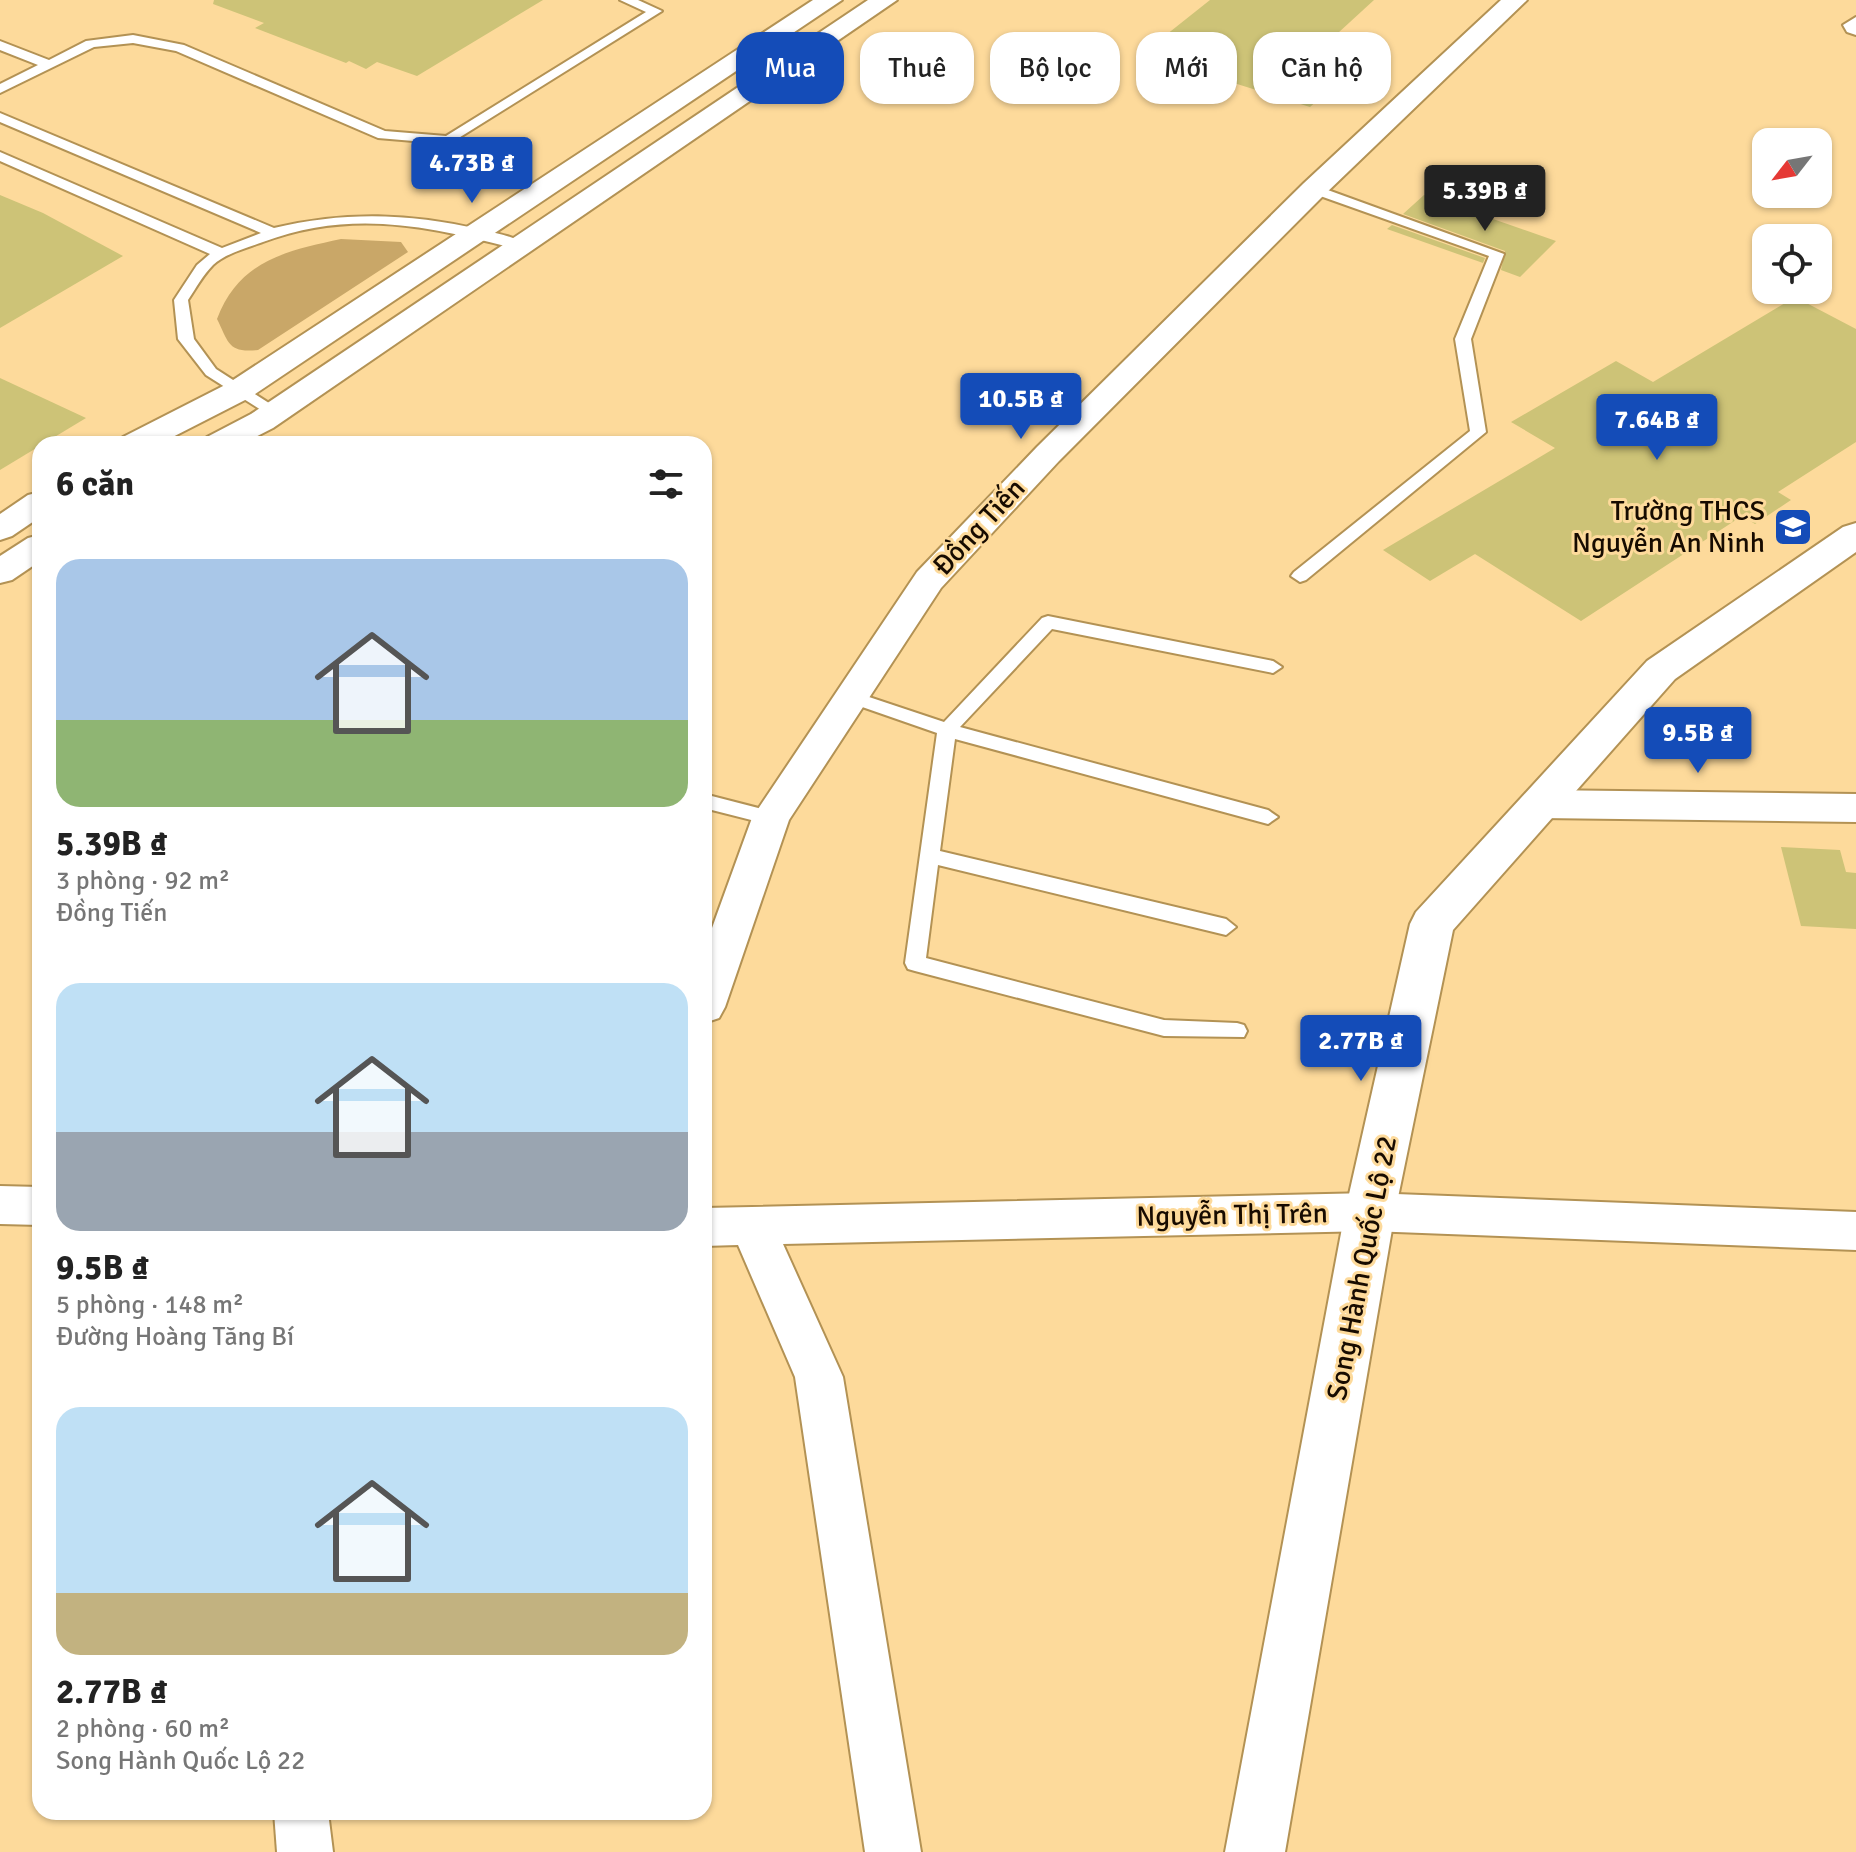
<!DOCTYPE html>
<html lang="vi">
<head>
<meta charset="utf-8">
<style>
	:root { --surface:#fff; --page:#f2f2f2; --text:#222; --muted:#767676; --accent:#144cb8 }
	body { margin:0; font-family:Signika,sans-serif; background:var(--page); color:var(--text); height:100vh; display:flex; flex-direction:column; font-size:30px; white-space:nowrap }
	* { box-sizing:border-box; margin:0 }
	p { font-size:26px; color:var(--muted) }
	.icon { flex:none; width:44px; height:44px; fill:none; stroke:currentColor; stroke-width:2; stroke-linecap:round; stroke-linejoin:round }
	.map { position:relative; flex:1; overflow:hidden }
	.side { position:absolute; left:32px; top:436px; width:680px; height:1384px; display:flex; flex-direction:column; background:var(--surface); border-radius:24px; box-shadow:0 2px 6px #0004 }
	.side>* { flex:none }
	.banner { position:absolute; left:736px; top:32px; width:760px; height:72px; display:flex; gap:16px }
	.needle { width:52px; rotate:239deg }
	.buttons { position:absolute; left:1752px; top:128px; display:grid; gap:16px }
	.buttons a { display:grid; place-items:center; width:80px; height:80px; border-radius:16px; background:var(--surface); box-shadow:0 2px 6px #0004; font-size:40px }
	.price { position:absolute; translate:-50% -68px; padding:0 18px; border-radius:8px; background:var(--accent); color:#fff; font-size:26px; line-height:52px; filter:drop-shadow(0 2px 4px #0008) }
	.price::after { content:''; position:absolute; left:50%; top:48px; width:24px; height:18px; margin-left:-12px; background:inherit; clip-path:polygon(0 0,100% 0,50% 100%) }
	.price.on { background:#222; color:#fff }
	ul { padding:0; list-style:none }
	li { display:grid; align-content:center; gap:16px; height:424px; padding:0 24px }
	li span { display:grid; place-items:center; height:248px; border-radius:24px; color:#555 }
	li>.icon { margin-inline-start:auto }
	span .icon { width:144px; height:144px; fill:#fffc; stroke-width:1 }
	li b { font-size:34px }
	h2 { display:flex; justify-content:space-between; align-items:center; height:96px; padding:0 24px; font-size:34px }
	.tag { padding:0 28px; border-radius:24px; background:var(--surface); box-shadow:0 2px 6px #0004; font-size:28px; line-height:72px }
	.tag.on { background:var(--accent); color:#fff }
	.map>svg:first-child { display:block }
</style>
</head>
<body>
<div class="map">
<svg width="1856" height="1852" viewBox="0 0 1856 1852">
	<rect width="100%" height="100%" fill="#fdda9b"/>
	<path fill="#c9a768" d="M 341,239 L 401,242 L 408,252 L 258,350 C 228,353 229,343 217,319 C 239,261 285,251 341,239 Z"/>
	<g fill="#cdc377">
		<polygon points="214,0 543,0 417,76 377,62 366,69 349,61 346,63 255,28 264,23 213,4"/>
		<polygon points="1210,0 1374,0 1338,33 1379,45 1310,107 1142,54"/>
		<polygon points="0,195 43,213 123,256 0,328"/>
		<polygon points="1424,195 1556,241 1520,277 1501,270 1505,251 1403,214"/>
		<polygon points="1392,225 1485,258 1483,263 1387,229"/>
		<polygon points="1795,297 1856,329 1856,442 1778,492 1791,500 1755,524 1742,516 1581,621 1475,554 1430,581 1383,550 1555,448 1511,422 1616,361 1653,382"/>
		<polygon points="0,378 86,418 0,470"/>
		<polygon points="1781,847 1840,850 1846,872 1856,873 1856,929 1801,926"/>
	</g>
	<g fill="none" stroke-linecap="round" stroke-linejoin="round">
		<defs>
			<g id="service">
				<polygon points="620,0 638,0 662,11 449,144 378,138 176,51 133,43 94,47 0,93 0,84 38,65 0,50 0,41 49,60 86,41 133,35 184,45 385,131 446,136 646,12"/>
				<path d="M 0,113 L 274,228 C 345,211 411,213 482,230 C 496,233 517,237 528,246 L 521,250 C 431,227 354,208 263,242 C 247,248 226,253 213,265 C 203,275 196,288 188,300 L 194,339 L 216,369 L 283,412 L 281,415 L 269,415 L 206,375 L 178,339 L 174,300 L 197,265 L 210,254 L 0,161 L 0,152 L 222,248 L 261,233 L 0,122 Z"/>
				<polygon points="1314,185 1504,254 1471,339 1486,432 1306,580 1300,582 1291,576 1294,572 1470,431 1455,339 1489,256 1309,192 1309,186"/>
				<polygon points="1048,616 1273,661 1282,667 1273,673 1052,629 960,727 1268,810 1278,817 1268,824 955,739 940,851 1226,919 1236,927 1226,935 938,865 926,958 1164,1020 1237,1023 1244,1025 1247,1031 1244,1037 1164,1036 915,971 908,969 905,963 937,733 845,701 842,697 851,691 944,722 1042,618"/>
				<polygon points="704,794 778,813 781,818 771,825 704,808"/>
			</g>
			<g id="minor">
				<polygon points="813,0 842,0 249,398 159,444 118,444 123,437 227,384"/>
				<polygon points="868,0 897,0 273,428 242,444 202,444 207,437 251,414"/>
				<polygon points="1501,0 1527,0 1324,195 1059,461 941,588 789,820 725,1007 719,1018 704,1023 704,950 752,818 917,572 1037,447 1304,183"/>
				<polygon points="1856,17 1856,35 1847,32 1843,25"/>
				<polygon points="40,492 40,517 12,536 0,540 0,514 28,495"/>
				<polygon points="40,535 40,561 12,580 0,583 0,556 28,538"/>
				<polygon points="1540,790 1856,794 1856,822 1540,818 1527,814 1521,804 1527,794"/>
				<polygon points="0,1186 40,1187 40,1225 0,1224"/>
				<polygon points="1370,1193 1856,1212 1856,1250 1370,1231 783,1244 843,1377 921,1852 865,1852 795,1377 738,1245 704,1246 704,1208"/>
				<polygon points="274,1812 328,1812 333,1852 277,1852"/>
			</g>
			<polygon id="tertiary" points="1856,523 1856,552 1675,679 1453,930 1395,1212 1285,1852 1225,1852 1345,1212 1410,924 1416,912 1647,661 1843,527"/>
		</defs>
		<use href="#service" stroke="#b39254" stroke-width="4"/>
		<use href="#minor" stroke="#b39254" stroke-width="4"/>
		<use href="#tertiary" stroke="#b39254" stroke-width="4"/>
		<use href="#service" fill="#fff" fill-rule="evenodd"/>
		<use href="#minor" fill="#fff" fill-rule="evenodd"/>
		<use href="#tertiary" fill="#fff" fill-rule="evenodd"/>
	</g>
	<defs>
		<symbol id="school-square" viewBox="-11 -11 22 22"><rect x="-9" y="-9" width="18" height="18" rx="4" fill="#144cb8" stroke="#fdda9b"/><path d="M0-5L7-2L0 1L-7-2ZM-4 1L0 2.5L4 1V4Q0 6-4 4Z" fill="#fff"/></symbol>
	</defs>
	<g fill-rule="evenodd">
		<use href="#school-square" x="1771" y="505" width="44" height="44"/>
	</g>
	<g text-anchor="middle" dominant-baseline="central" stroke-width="6" stroke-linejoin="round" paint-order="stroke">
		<g font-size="28" fill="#170b00" stroke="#fdda9b" text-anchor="end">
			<text x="1765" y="511">Trường THCS<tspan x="1765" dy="32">Nguyễn An Ninh</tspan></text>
		</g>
		<g font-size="28" fill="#170b00" stroke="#fdda9b">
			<text transform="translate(979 527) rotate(-47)">Đồng Tiến</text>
			<text transform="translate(1232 1215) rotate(-1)">Nguyễn Thị Trên</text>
			<text transform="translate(1362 1268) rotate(-79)">Song Hành Quốc Lộ 22</text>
		</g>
	</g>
</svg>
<div class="buttons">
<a><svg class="needle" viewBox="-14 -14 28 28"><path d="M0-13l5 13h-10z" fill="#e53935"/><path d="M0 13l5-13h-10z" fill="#767676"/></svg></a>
<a><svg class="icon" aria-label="locate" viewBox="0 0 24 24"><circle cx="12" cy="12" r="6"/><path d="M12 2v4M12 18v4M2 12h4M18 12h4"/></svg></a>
</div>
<b class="price" style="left:472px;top:205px">4.73B ₫</b>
<b class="price on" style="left:1485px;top:233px">5.39B ₫</b>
<b class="price" style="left:1021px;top:441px">10.5B ₫</b>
<b class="price" style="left:1657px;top:462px">7.64B ₫</b>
<b class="price" style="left:1698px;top:775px">9.5B ₫</b>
<b class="price" style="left:1361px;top:1083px">2.77B ₫</b>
<div class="banner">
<a class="tag on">Mua</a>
<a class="tag">Thuê</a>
<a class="tag">Bộ lọc</a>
<a class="tag">Mới</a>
<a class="tag">Căn hộ</a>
</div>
<section class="side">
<h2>6 căn<svg class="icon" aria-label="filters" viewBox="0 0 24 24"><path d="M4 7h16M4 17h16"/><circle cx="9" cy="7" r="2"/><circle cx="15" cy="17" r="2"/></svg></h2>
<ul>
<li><span style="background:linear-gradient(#a9c7e8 65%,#8fb573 0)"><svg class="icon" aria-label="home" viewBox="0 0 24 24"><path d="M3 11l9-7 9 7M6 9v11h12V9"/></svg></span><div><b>5.39B ₫</b><p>3 phòng · 92 m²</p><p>Đồng Tiến</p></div></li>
<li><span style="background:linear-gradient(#bfe0f5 60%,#9aa5b1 0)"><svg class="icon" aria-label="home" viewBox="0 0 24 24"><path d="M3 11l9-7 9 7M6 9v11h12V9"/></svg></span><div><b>9.5B ₫</b><p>5 phòng · 148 m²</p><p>Đường Hoàng Tăng Bí</p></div></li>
<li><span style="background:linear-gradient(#bfe0f5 75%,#c2b280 0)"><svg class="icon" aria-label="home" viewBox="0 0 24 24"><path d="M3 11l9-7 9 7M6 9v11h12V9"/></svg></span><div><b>2.77B ₫</b><p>2 phòng · 60 m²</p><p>Song Hành Quốc Lộ 22</p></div></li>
</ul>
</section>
</div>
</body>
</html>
